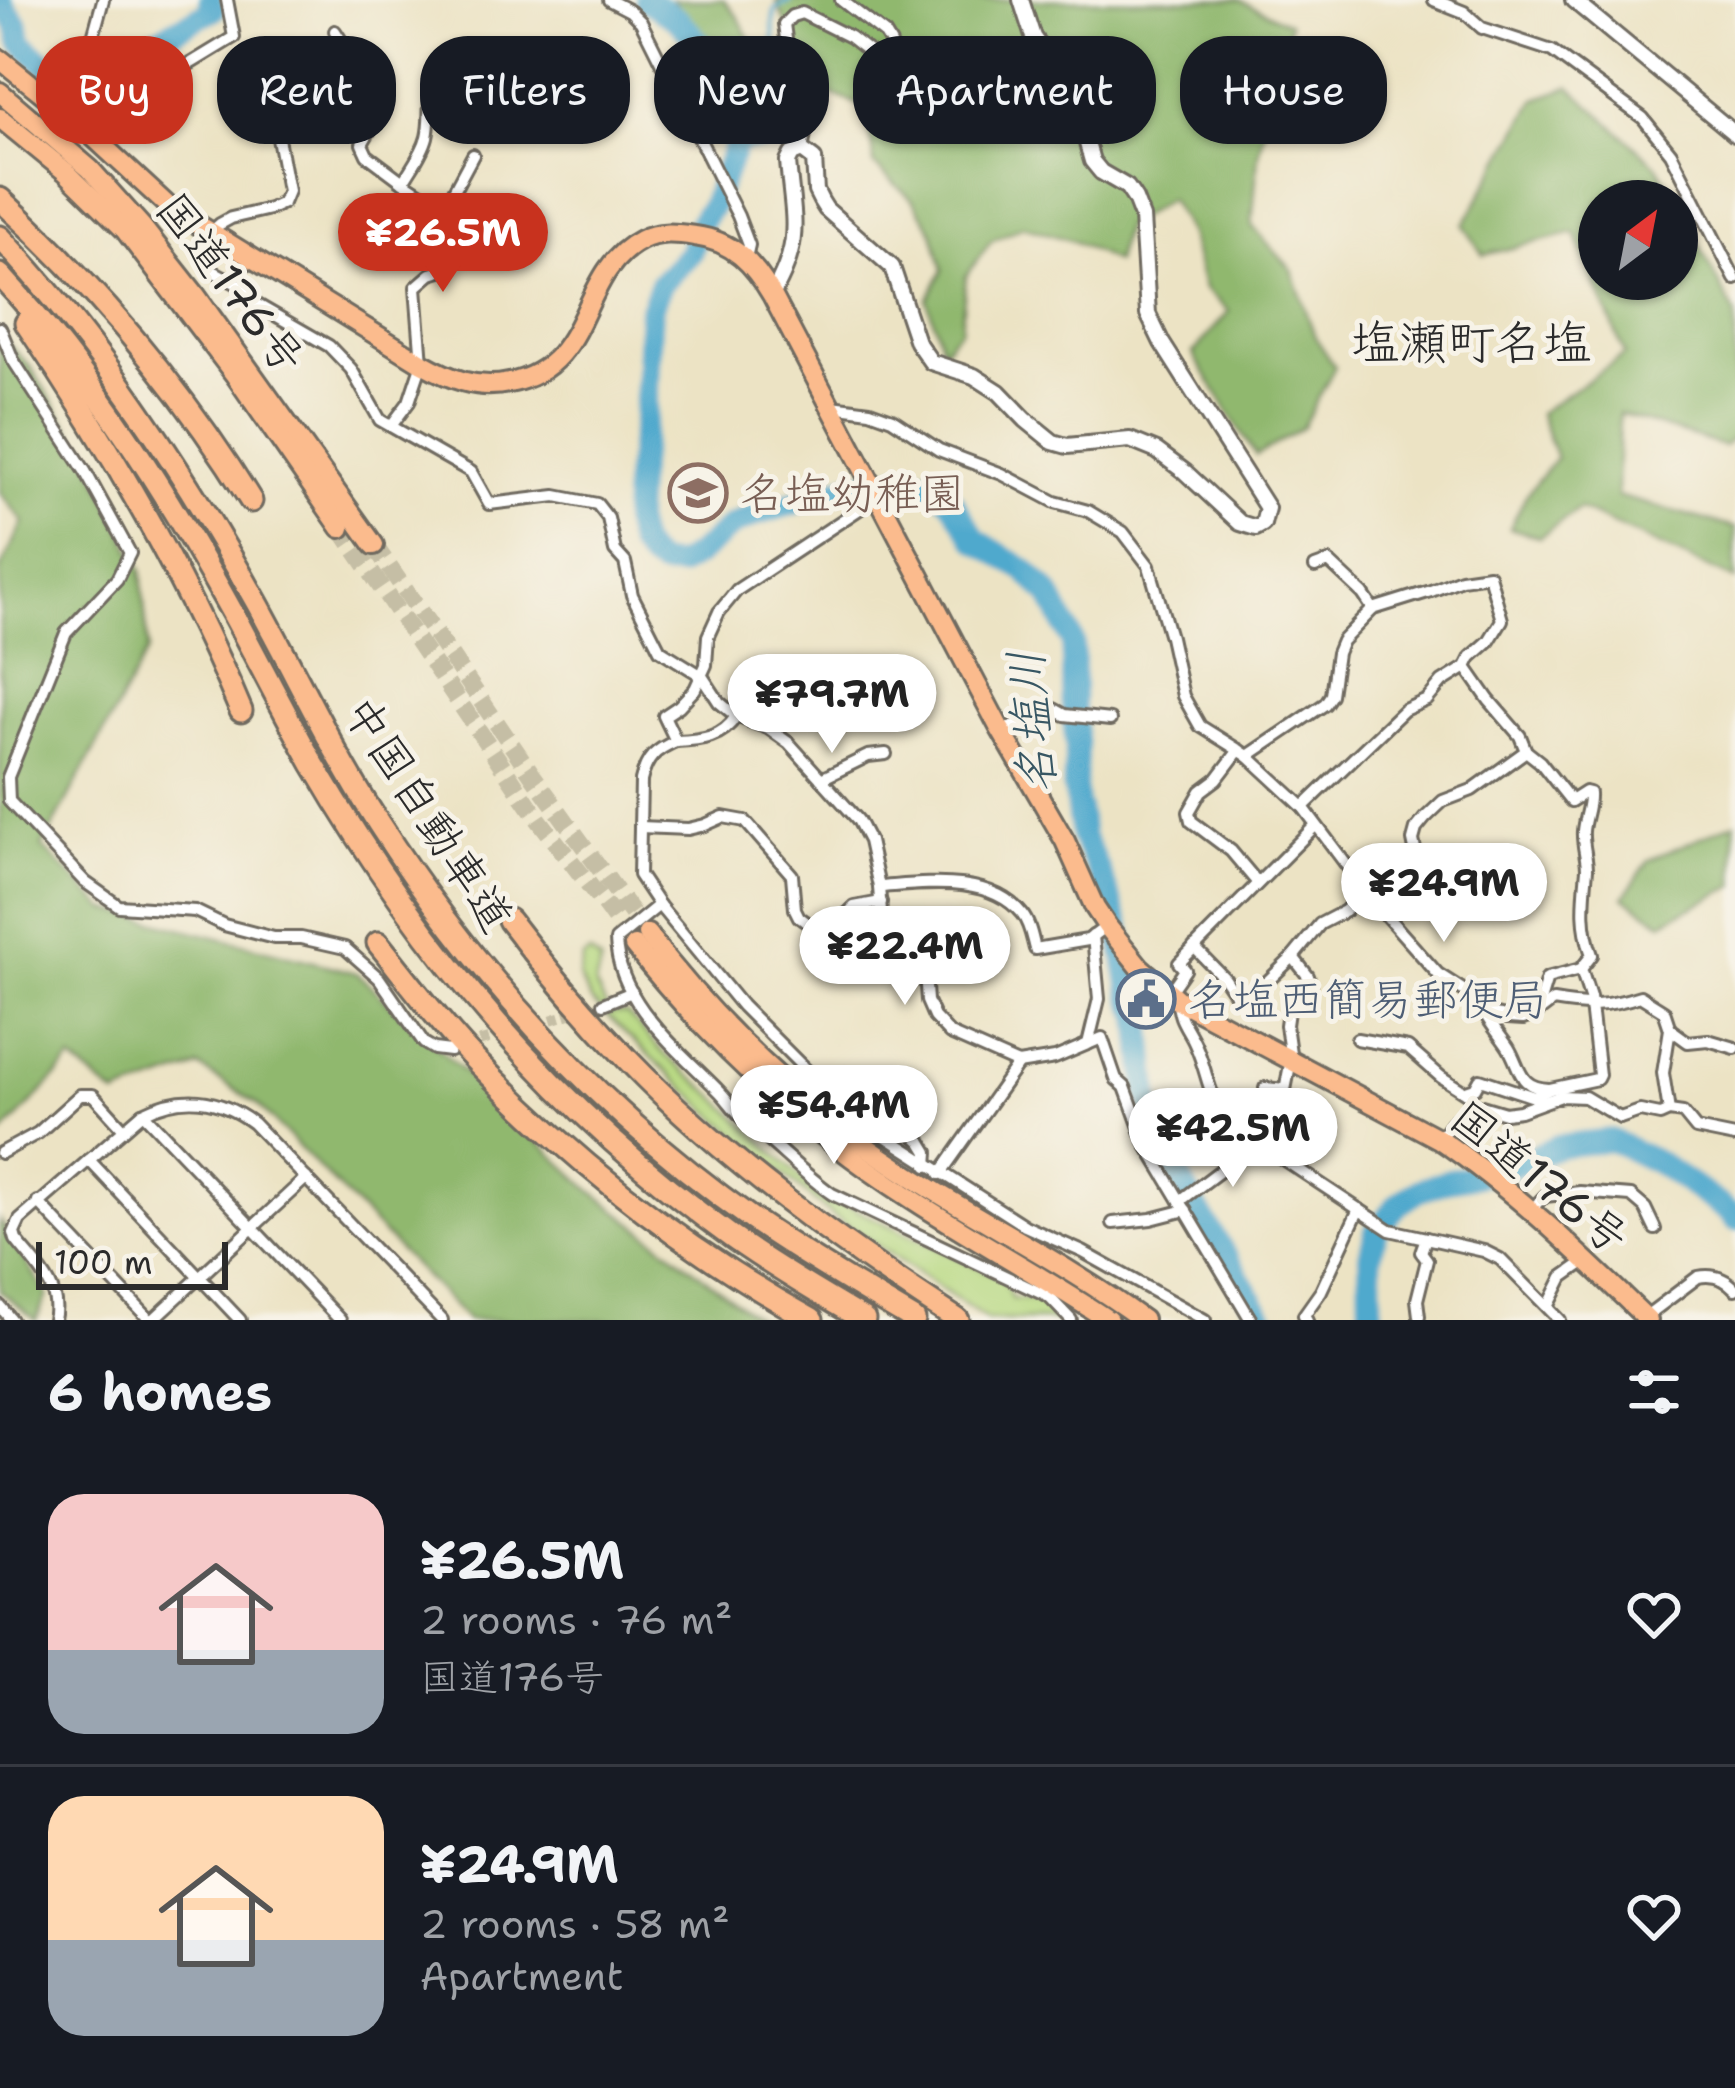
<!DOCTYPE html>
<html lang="en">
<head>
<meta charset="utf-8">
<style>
	:root { --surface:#171b24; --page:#20242c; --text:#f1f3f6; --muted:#9ea1a6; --line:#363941; --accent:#c8321e }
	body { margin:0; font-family:"Shantell Sans","Klee One",sans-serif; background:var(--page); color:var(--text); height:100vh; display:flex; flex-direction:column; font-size:45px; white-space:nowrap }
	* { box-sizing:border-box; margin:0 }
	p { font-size:39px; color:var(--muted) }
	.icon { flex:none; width:66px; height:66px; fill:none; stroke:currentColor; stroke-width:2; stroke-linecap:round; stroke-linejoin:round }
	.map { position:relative; height:1320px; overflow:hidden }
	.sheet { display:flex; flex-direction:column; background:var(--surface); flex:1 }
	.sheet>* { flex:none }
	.guide { position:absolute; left:36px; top:36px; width:1665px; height:108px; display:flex; gap:24px }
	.needle { width:78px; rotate:32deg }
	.tools { position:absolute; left:1578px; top:180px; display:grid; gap:24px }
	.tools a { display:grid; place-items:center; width:120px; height:120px; border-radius:50%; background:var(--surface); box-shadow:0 3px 9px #0004; font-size:60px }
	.scale { position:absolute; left:36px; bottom:30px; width:192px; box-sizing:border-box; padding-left:12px; border:6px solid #2b2b2b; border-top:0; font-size:33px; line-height:42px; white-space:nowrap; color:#2b2b2b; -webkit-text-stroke:9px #f7f3e8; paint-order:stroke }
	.price { position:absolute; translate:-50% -102px; padding:0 27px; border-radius:42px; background:#fff; color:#222; font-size:39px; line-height:78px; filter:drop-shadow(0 3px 6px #0008) }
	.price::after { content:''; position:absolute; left:50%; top:72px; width:36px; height:27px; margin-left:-18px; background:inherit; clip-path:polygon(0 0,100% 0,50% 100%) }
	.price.on { background:var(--accent); color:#fff }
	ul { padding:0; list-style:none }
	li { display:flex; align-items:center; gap:36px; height:300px; padding:0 48px }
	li+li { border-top:3px solid var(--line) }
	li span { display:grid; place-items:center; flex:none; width:336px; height:240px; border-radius:36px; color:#555 }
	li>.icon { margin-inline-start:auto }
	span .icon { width:144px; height:144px; fill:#fffc; stroke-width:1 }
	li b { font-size:51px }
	h2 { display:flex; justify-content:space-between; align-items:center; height:144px; padding:0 48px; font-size:51px }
	.pill { padding:0 42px; border-radius:48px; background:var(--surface); box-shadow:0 3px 9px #0004; font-size:42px; line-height:108px }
	.pill.on { background:var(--accent); color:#fff }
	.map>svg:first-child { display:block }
</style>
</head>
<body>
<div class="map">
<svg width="1735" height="1320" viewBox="0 0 1735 1320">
	<rect width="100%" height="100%" fill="#f7f3e8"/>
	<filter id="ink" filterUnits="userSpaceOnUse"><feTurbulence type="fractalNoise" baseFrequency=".00833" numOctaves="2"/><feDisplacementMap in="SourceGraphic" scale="24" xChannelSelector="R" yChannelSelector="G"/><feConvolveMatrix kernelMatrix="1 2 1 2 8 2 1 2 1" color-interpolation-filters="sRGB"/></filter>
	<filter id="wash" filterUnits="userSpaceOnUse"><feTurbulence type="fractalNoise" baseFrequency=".004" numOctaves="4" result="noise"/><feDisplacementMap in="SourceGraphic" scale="48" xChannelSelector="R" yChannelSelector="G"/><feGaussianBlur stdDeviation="2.7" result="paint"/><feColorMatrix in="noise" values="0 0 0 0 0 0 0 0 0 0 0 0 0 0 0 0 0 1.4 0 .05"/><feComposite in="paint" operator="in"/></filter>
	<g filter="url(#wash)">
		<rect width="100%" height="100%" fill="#ece3c4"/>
		<path fill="#b6d87f" stroke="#708255" stroke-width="3" d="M 590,953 L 601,963 L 595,985 L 609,1013 L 627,1014 L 666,1056 L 714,1095 L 814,1190 L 1003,1279 L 1012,1299 C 1040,1299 1040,1301 1063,1320 L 987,1320 L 829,1213 L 706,1108 L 591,1001 L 579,977 L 583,958 Z"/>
		<g fill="#90b86e" stroke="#5e724c" stroke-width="3">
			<polygon points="672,0 724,0 738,17 768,71 748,105 714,48"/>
			<polygon points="776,0 1238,0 1289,23 1258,154 1252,226 1292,270 1315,337 1335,367 1302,428 1256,456 1193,354 1229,311 1204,289 1189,234 1169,199 1124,227 1115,262 1073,241 1023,226 991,241 966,276 961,328 943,350 927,300 943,270 933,232 914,201 874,165 873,148 863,106 812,87"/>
			<polygon points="1570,87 1657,166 1676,201 1599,201 1599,279 1677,279 1677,203 1735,314 1735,436 1723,446 1619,414 1617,496 1735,528 1735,580 1579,509 1539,537 1510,528 1526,495 1556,458 1539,413 1625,355 1575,233 1483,255 1464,225 1536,99"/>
			<polygon points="0,335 31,368 88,457 141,569 148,650 42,847 105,909 357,973 593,1192 760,1320 467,1320 257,1104 199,1067 116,1096 72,1060 0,1137 0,570 24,522 0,493"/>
			<polygon points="1735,822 1735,886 1662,922 1624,897 1649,860"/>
			<polygon points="0,1220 47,1295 36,1320 0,1291"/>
		</g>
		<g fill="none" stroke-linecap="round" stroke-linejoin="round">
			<polyline stroke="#4fa9cd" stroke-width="4.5" points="734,150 763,149 781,130 786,109 775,71 773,24 775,9 791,0"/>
			<g stroke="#4fa9cd" stroke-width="24">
				<polyline points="646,0 677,19 719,64 734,100 739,123 734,150 711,207 700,222 690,253 661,283 651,309 645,420 635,484 633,521 639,545 649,558 660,565 678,566 697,555 731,526 755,515 855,484 911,477 932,485 952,501 976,540 1025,570 1050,595 1073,642 1073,710 1077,747 1074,786 1082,836 1099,871 1120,929 1132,996 1141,1016 1148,1094 1157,1136 1193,1203 1265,1320"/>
				<polyline points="0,1 17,24 21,42 61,79 128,55 213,10 210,0"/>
				<polyline points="1371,1320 1370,1256 1376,1231 1397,1205 1418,1191 1449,1180 1501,1171 1558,1146 1611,1140 1660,1164 1731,1213 1735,1219"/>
			</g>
		</g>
	</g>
	<g filter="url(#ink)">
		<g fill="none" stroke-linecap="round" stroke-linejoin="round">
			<polyline stroke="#c5bea5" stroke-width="10" stroke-dasharray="10 5" stroke-linecap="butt" points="465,1046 603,1004"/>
			<g stroke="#c5bea5" stroke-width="18" stroke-dasharray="18 9" stroke-linecap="butt">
				<polyline points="341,528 539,820 607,908 634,946"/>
				<polyline points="374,545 533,776 647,934"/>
			</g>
			<defs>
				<g id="minor">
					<polyline points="609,0 630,11 641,22 738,216 749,245 746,258"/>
					<polyline points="1434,0 1464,12 1482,28 1552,51 1643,118 1671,153 1735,279"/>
					<polyline points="335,31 346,48 344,73 350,95 369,106 373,125 362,144 367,155 403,182"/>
					<polyline points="94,33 103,0"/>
					<polyline points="73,118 86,104 132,99 234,37 227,0"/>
					<path d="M 335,122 C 315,121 288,112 277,133 L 288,191 L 283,203 L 270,209 L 231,218 L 220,224 L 210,233 L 206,260 L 211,270 L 241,286 L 256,304 L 329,346 L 351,369 L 380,420 L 471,472 L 489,504 L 556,496 L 597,504 L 608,518 L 615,551 L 625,562 L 632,595 L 660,650 L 702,676 L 719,702 L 736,716 L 768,728 L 789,743 L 858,820 L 869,841 L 879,887 L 882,925 L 925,971 L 927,1001 L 934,1017 L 950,1034 L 1018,1064 L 1055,1058 L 1102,1038 L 1116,1079 L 1125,1087 L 1146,1144 L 1251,1320"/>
					<polyline points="802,150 808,118 803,102 792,83 784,24 792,16 802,13 850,37 873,55 883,57 888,54 891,44 885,34 841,0"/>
					<path d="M 444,209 L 403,182 C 411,168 423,153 427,137 C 434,109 419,81 459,73"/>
					<polyline points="0,328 13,360 85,471 130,553 117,579 66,633 8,777 9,801 85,882 119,906 195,911 224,925 274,938 301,938 345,948 379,978 424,1043 434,1049 450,1051"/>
					<path d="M 832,406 L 870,411 L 892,419 L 939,450 L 1002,474 L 1055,502 L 1088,511 L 1123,532 L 1149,566 L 1170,637 L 1183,696 L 1200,726 L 1248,756 L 1303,807 L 1374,902 L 1438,974 L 1466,992 L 1492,1014 L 1508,1018 L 1523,1019 L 1536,1014 L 1553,1001 C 1588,1007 1606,1007 1640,996 L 1664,1011 L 1670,1029 L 1688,1042 L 1708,1040 L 1735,1048"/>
					<polyline points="391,426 409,402 422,363 416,287 431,274 447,269 465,221 444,209 473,155"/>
					<path d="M 876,498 L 737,590 L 719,612 L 708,636 L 706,665 L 695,689 L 679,706 L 664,716 L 676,741 C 655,750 646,758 641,781 L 639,875 L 659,905 L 616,940 C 618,1003 679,1050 720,1092 C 727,1099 732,1107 739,1114 C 747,1123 758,1130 767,1139 C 789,1158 808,1177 832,1194 L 1049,1297 L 1071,1320"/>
					<polyline points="1315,567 1329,562 1363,594 1373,609"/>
					<path d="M 1466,667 L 1489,700 L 1520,736 L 1526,751 L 1540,762 L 1571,801 L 1585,792 L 1589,793 C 1590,806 1584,818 1583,831 C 1582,844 1587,857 1587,869 C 1584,901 1581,925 1592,955 L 1581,969 L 1547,978 L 1536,1014"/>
					<polyline points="1001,731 1054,709 1065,715 1110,720"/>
					<path d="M 676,741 C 701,740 723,738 736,716"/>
					<polyline points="1239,750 1217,779 1201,791 1189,812 1191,821 1231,851 1257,882"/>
					<polyline points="1248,756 1325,704 1331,695 1337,653 1342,641 1373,609 1431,591 1461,579 1489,575 1502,620 1489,641 1471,657 1466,667 1442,682 1427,700 1404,710 1303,807"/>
					<polyline points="821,779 868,756 886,754"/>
					<polyline points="640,827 688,829 705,825 723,817 745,821 792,875 795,909 799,917 817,930 823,930 842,919 854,907 881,902"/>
					<polyline points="1408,882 1418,864 1413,840 1416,829 1425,818 1443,801 1472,790 1526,751"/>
					<path d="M 879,887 C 924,884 990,874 1022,914 C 1030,924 1032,938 1035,949 L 1088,940 L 1107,926"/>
					<polyline points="1374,902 1438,864"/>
					<polyline points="659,905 742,1006 823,1087 885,1136 1025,1226 1083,1252 1205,1320"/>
					<polyline points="1194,947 1225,979 1237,997 1247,1001 1293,957 1320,924 1345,911 1365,890"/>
					<polyline points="1169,993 1185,970 1179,963 1315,826"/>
					<path d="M 1178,1000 C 1178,1019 1187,1027 1195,1044 C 1209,1074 1206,1095 1230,1124 L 1390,1230 L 1484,1251 L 1500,1259 L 1560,1320"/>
					<polyline points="603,1004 632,992"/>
					<path d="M 1484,1012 C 1491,1025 1500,1035 1508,1047 C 1521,1068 1518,1088 1549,1089"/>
					<polyline points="1357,1039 1408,1048 1441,1077 1469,1095"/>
					<polyline points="1088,1044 1099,999 1093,936"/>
					<polyline points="1265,1088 1285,1090 1291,1060 1286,1025 1289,1004 1301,1000 1311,985 1308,976 1293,957"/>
					<polyline points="863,1090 922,1142 928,1152 927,1166"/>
					<polyline points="1466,1091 1475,1088 1480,1079 1534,1097 1550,1089 1597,1079 1599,1075 1590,997 1581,969"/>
					<polyline points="1669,1111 1663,1073 1670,1029"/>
					<polyline points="143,1113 340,1320"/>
					<polyline points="1439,1139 1451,1123 1475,1104 1505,1113 1520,1111 1561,1096 1585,1097 1620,1118 1640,1111 1660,1115 1669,1111 1683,1113 1696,1129 1735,1137"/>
					<polyline points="1,1153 38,1133 80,1095 93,1095 124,1129"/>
					<polyline points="89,1160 240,1320"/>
					<polyline points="940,1174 1018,1064"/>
					<polyline points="1180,1201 1257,1143"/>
					<polyline points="38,1202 150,1320"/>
					<polyline points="1532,1209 1545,1196 1580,1192 1631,1196 1645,1208 1655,1229"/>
					<polyline points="1113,1223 1151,1219 1186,1210"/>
					<polyline points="0,1306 11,1320"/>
					<polyline points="1548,1307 1563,1277 1587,1260"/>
					<polyline points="1419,1316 1417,1300 1427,1260 1421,1252 1426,1238"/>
					<path d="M 1645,1317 L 1698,1277 C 1713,1274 1725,1278 1735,1289"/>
					<path d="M 54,1320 C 62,1286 35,1265 16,1240 L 14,1233 L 20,1220 L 143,1113 C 182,1093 218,1097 253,1123 L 442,1320"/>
					<polyline points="153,1320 306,1178"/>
					<polyline points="1307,1320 1304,1315 1321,1291 1359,1209"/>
				</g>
				<g id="tertiary">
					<polyline points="1573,0 1735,134"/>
					<path d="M 772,295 C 803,241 793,221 788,162 L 792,154 L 802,150 L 814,159 L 816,191 L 821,201 L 826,209 L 892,267 L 917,342 L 931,362 L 974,376 L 999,392 L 1026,420 L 1053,442 L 1067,446 L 1130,440 L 1157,451 L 1185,472 L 1240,523 L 1256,528 L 1263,524 L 1267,508 L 1162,343 L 1148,314 L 1142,217 L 1135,199 L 1127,187 L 1101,172 L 1092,161 L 1073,93 L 1033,37 L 1021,0"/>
				</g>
				<g id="trunk">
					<path d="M 0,59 L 73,118 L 168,206 L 422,363 C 450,379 477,390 509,383 C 595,366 576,273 641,240 C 658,231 677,233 695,236 C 733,241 754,264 772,295 L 999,727 L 1065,841 L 1095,908 L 1107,926 L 1140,967 L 1178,1000 L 1439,1139 C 1516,1191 1581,1255 1648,1320"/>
					<polyline points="0,92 90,169 142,227 195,294 374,545"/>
					<polyline points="0,118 66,172 125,230 235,375 341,528"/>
					<path d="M 647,934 C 717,1026 804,1107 901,1170 C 981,1222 1067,1264 1143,1320"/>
					<path d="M 634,946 C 712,1044 806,1131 912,1199 C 976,1241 1044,1277 1108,1320"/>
				</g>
				<g id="motorway">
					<path d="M 0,199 C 98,289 181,388 251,501"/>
					<path d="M 0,237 C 102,347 183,470 256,601 C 297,675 333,753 379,824 C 479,979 601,1112 752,1219 C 804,1255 859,1287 914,1320"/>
					<path d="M 0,275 C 93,376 166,492 232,612 C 259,662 285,714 313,764 C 424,954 554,1109 733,1238 C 775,1268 820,1294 864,1320"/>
					<path d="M 26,323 C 109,445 184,575 241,711"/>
					<path d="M 509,920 C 546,969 585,1015 628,1060 C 725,1161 841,1244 958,1320"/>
					<path d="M 378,943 C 410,983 442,1026 478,1063 C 576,1164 689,1252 812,1320"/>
				</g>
			</defs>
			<use href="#minor" stroke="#6f6b61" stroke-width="16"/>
			<use href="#tertiary" stroke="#6f6b61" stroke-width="20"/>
			<use href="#trunk" stroke="#6f6b61" stroke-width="24"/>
			<use href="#motorway" stroke="#6f6b61" stroke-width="27"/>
			<use href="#minor" stroke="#fff" stroke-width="10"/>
			<use href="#tertiary" stroke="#fff" stroke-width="14"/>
			<use href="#trunk" stroke="#fbbb8d" stroke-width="18"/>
			<use href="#motorway" stroke="#fbbb8d" stroke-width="21"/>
		</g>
	</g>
	<defs>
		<symbol id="school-ring" viewBox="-11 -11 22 22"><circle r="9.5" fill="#f7f3e8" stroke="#8d6e63" stroke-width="1.5"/><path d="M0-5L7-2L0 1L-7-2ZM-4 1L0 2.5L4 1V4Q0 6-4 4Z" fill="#8d6e63"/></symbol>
		<symbol id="civic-ring" viewBox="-11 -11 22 22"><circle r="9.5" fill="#f7f3e8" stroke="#5c6f8a" stroke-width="1.5"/><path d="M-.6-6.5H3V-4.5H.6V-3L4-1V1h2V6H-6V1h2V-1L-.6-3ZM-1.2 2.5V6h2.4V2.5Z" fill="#5c6f8a"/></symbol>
	</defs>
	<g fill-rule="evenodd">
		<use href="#school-ring" x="665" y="460" width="66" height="66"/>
		<use href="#civic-ring" x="1113" y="966" width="66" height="66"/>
	</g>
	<g text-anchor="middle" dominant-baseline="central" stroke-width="10" stroke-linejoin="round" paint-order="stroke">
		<g font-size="45" fill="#2b2b2b" stroke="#f7f3e8">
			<text transform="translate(231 283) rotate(53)">国道176号</text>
			<text transform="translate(429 814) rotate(57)">中国自動車道</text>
			<text transform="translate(1540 1177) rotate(39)">国道176号</text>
		</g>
		<g font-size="45" fill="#785e54" stroke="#f7f3e8" text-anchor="start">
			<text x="740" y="493">名塩幼稚園</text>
		</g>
		<g font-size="45" fill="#4e5e75" stroke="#f7f3e8" text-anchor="start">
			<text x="1188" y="999">名塩西簡易郵便局</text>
		</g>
		<g font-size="48" fill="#2b2b2b" stroke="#f7f3e8">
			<text x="1471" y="342">塩瀬町名塩</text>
		</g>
		<g font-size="48" font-style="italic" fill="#385764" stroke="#f7f3e8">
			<text transform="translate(1031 722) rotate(-95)">名塩川</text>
		</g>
	</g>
</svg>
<div class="tools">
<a><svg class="needle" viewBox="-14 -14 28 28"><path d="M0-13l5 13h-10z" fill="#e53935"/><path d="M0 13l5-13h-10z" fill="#9ea1a6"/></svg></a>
</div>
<div class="scale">100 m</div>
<b class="price on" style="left:443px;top:295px">¥26.5M</b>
<b class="price" style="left:832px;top:756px">¥79.7M</b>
<b class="price" style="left:1444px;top:945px">¥24.9M</b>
<b class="price" style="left:905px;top:1008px">¥22.4M</b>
<b class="price" style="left:834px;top:1167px">¥54.4M</b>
<b class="price" style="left:1233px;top:1190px">¥42.5M</b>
<div class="guide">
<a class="pill on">Buy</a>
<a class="pill">Rent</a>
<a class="pill">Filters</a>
<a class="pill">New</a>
<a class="pill">Apartment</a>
<a class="pill">House</a>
</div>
</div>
<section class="sheet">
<h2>6 homes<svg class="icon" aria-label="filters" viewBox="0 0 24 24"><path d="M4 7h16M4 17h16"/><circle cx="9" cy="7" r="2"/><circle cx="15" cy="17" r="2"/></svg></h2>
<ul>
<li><span style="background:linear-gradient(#f6c9c9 65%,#9aa5b1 0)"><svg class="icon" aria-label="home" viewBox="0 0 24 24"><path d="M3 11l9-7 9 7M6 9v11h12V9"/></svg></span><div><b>¥26.5M</b><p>2 rooms · 76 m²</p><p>国道176号</p></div><svg class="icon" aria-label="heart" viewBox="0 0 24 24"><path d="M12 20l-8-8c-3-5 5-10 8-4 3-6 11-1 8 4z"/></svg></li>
<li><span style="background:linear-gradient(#ffd9b3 60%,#9aa5b1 0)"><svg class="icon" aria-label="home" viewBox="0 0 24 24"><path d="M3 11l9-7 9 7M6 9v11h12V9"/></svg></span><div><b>¥24.9M</b><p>2 rooms · 58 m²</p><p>Apartment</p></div><svg class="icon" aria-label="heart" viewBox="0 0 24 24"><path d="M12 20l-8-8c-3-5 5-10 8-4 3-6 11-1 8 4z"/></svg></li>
</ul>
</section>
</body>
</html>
